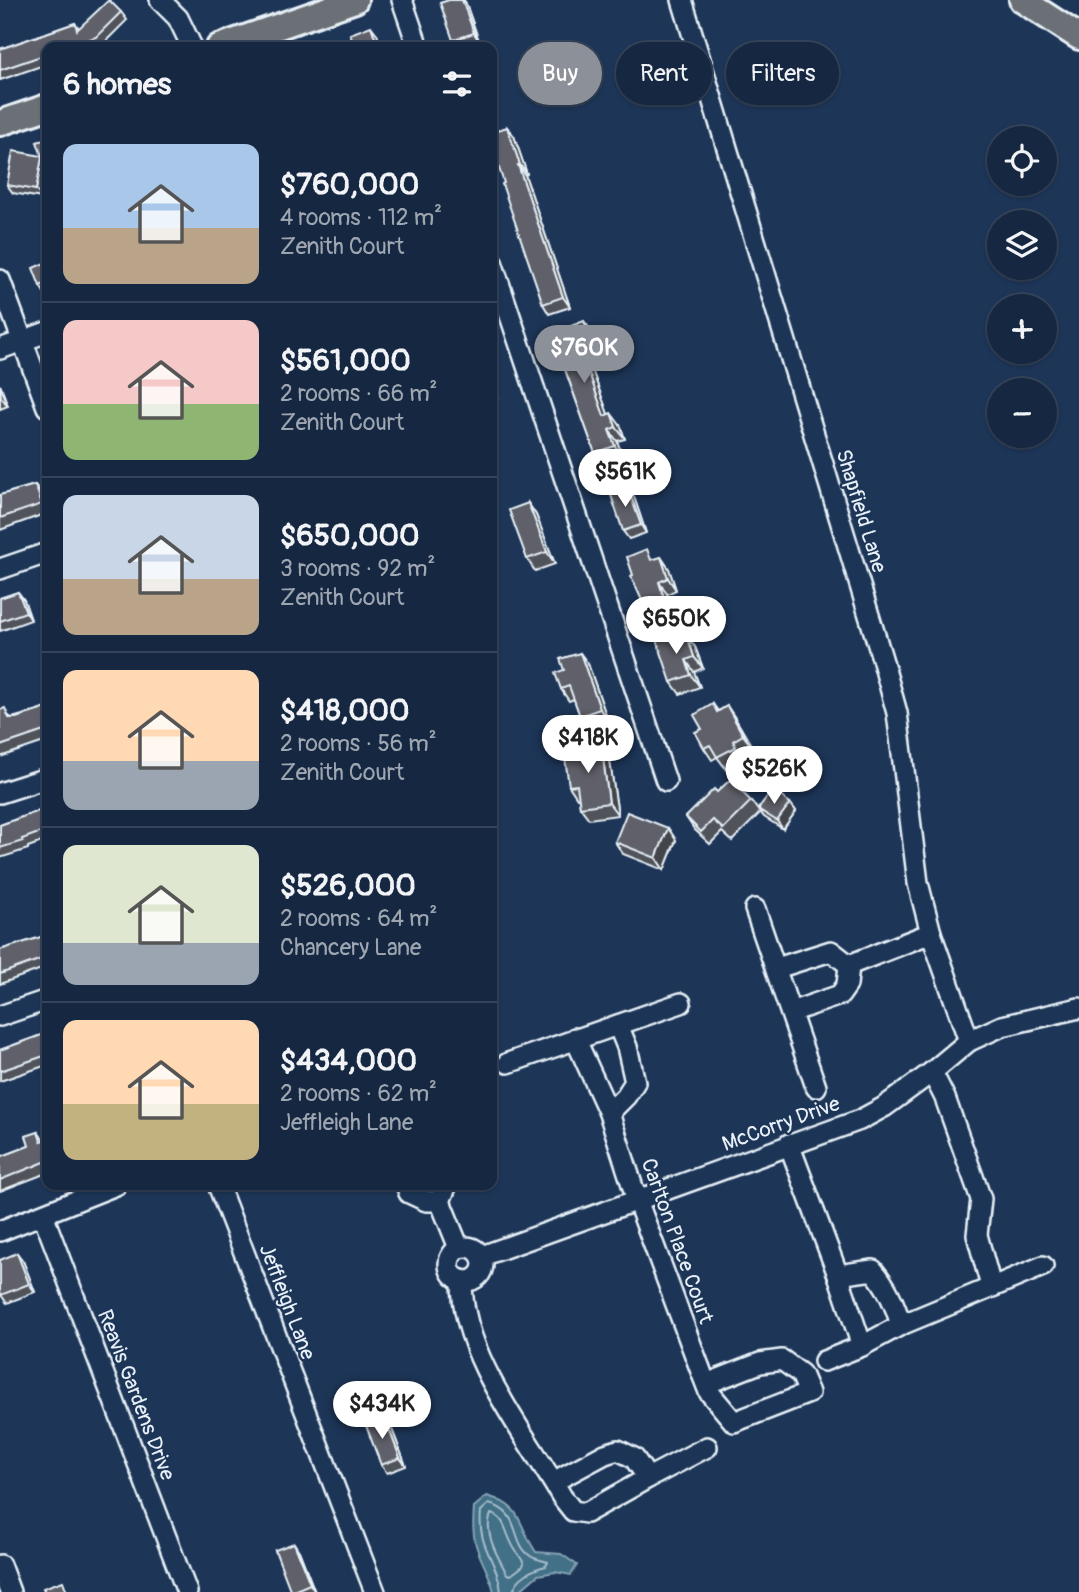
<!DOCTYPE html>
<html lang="en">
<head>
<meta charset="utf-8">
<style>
	:root { --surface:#162841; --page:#1f3048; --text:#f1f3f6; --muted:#9ea6b1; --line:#35445a; --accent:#8c9099 }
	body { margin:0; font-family:Pangolin,sans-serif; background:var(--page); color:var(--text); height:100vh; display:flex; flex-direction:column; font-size:26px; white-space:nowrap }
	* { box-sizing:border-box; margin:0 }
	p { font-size:23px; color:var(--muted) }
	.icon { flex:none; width:38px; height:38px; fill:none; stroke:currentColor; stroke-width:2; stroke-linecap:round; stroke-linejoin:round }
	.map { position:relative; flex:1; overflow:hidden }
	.panel { position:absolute; left:42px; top:42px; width:455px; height:1148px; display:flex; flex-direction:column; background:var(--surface); border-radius:14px; box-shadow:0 2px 5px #0004,0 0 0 2px var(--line) }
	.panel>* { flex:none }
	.top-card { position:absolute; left:518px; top:42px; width:455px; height:63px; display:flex; gap:14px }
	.controls { position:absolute; left:987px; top:126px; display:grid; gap:14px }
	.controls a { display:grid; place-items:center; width:70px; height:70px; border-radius:50%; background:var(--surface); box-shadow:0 2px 5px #0004,0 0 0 2px var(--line); font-size:35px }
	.price { position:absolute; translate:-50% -60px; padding:0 16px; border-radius:24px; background:#fff; color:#222; font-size:23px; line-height:46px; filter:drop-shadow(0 2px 4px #0008) }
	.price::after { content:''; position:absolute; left:50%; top:42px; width:21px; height:16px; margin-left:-10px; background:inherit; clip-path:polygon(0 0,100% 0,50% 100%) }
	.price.selected { background:var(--accent); color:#fff }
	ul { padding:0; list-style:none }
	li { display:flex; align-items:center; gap:21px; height:175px; padding:0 21px }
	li+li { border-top:2px solid var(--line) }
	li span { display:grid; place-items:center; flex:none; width:196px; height:140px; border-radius:14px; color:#555 }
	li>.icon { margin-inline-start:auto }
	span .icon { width:84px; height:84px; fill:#fffc; stroke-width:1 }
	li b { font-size:30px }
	h2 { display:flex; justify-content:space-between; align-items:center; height:84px; padding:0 21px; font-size:30px }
	.pill { padding:0 24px; border-radius:32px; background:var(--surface); box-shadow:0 2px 5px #0004,0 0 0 2px var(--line); font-size:24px; line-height:63px }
	.pill.selected { background:var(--accent); color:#fff }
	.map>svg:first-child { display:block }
</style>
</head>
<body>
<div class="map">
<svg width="1079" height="1592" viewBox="0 0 1079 1592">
	<rect width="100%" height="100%" fill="#1d3557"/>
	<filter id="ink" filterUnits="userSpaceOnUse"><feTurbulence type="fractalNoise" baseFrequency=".0143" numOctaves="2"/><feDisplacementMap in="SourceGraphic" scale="14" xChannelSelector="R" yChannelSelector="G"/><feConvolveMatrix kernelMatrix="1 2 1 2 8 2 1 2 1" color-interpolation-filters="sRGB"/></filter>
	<g filter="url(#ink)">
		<path fill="#436f87" stroke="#85a3b4" stroke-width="2" d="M 487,1496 C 525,1507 516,1523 536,1552 L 561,1554 L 577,1565 L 571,1575 L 555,1572 L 538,1575 L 518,1592 L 494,1592 C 491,1577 483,1565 478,1551 C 472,1536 473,1522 474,1507 Z"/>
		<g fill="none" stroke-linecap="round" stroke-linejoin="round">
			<g stroke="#a6bdcb" stroke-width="2">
				<path d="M 491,1514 C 505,1517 505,1531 511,1542 C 514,1550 520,1556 524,1563 L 523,1566 L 511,1575 L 507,1574 C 498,1557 483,1533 491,1514 Z"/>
				<path d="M 501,1592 C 498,1560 477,1549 481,1511 L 489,1504 C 523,1512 509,1543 532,1557 C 537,1560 543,1560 548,1562 L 546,1566 C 533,1569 516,1577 513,1592"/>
			</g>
			<defs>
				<g id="minor">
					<polyline points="160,0 178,18 192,47"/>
					<polyline points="402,0 418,47"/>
					<polyline points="682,0 882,658 897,713 918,883 931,933 969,1041"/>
					<polyline points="492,262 666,781"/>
					<polyline points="0,280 47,407"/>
					<polyline points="0,349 47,332"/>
					<polyline points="0,569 47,553"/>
					<polyline points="0,793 47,778"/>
					<polyline points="755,909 816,1087"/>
					<polyline points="849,965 931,933"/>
					<polyline points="777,968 831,951 849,965"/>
					<polyline points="791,1012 840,995 847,985 849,965"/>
					<polyline points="0,1016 47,1000"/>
					<polyline points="575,1038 609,1113 637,1200 702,1374 709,1392 734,1422 809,1393 801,1374 782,1360 760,1363 706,1384"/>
					<polyline points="508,1063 681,1003"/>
					<polyline points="932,1072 945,1098 981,1199 977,1235 991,1286"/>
					<polyline points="609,1113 626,1096 635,1082 627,1047 618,1025"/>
					<polyline points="789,1144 838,1275 862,1346"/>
					<polyline points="218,1185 375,1592"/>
					<polyline points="406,1185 409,1193 426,1201 440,1201"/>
					<polyline points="440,1201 459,1248"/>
					<polyline points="440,1201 447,1185"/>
					<polyline points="43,1215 187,1592"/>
					<polyline points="0,1231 116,1185"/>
					<circle cx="466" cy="1264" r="17"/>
					<polyline points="482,1256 860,1120 884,1107 932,1072 969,1041 1002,1026 1079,1008"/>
					<path d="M 838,1275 L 873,1270 C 887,1286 895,1304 901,1325"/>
					<path d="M 462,1280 C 461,1355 526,1435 562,1497 L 573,1511 L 586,1513 L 648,1478 L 634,1458 L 618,1450 L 605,1454 L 553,1482"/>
					<polyline points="824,1361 862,1346 901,1325 1043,1266"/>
					<polyline points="648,1478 707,1447"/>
					<polyline points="0,1565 10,1592"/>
				</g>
				<g id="major">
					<polyline points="1022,0 1079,37"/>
					<polyline points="219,47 355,0"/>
					<polyline points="0,123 47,107"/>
				</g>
			</defs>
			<use href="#minor" stroke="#e8f1f8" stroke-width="24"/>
			<use href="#major" stroke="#e8f1f8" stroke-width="30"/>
			<use href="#minor" stroke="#1d3557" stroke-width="19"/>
			<use href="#major" stroke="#6b6f75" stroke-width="24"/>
		</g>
		<g fill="#51535a" stroke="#e8f1f8" stroke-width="2">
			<polygon points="466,4 479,41 462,47 458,47 453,40"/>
			<polygon points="121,12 127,20 102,45 94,47 47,47 47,64 0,80 0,49 75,23 79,28"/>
			<polygon points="507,127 514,136 527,174 525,175 570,307 549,314 543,304 504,183"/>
			<polygon points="47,139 47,169 42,198 13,193 7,185 42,156"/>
			<polygon points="47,262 47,293 45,294 40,286"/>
			<polygon points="552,333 593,333 600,355 588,359 608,414 620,425 625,439 617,441 623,458 603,465 595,453"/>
			<polygon points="492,378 498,397 492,399"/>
			<polygon points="0,385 8,406 0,409"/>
			<polygon points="35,485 42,494 47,513 0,530 0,495"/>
			<polygon points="633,494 646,533 629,539 623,531"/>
			<polygon points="528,503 536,515 555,564 535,571 527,559"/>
			<polygon points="661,557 669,569 676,590 667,594 673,610 652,617 644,605 633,575"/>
			<polygon points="18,592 24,600 31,620 0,631 0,598"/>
			<polygon points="677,633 680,638 695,647 703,668 694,672 700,687 680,694 671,682"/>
			<polygon points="580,653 588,664 608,721 588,728 580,716 574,699 569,701 561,689 564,670"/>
			<polygon points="713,704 718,711 727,706 735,718 752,747 742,753 745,759 726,769 717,757 712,760 704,748 702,729"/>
			<polygon points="47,708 47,741 0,757 0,710 12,718"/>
			<polygon points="609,755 618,815 589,819 580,807 579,798 577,798 569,786"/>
			<polygon points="717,792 751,801 760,813 732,841 722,832 710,844 694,829 686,817"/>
			<polygon points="790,803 796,811 783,829 764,817 758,809"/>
			<polygon points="47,808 47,840 28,847 28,849 0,858 0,825"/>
			<polygon points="668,828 676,840 664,870 623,854 615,842"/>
			<polygon points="47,935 47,967 0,984 0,950"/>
			<polygon points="47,1033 47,1065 0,1081 0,1050"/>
			<polygon points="38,1132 44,1140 47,1139 47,1173 0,1191 0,1157 29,1146"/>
			<polygon points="17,1253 23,1261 35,1292 7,1303 1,1295"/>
			<polygon points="390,1424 406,1466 387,1473 381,1465"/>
			<polygon points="275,1550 299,1551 315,1592 292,1592"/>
		</g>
		<g fill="#42444a" stroke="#e8f1f8" stroke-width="2">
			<polygon points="462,0 464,0 466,4 479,41 474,33"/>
			<polygon points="371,26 377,34 381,47 378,47"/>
			<polygon points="507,127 514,136 527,174 520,165"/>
			<polygon points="42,157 47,166 47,169 42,198 36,190"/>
			<polygon points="518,165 525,175 570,307 563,297"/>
			<polygon points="584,321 593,333 600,355 592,343"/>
			<polygon points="580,347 588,359 613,428 604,416"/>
			<polygon points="492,378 498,397 492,386"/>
			<polygon points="0,385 1,387 8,406 1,397"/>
			<polygon points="611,413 620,425 625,439 616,427"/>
			<polygon points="609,430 617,441 623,458 615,446"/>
			<polygon points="35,485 42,494 47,511 42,504"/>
			<polygon points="627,486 633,494 646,533 641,525"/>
			<polygon points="528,503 536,515 555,564 547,552"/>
			<polygon points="661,557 669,569 676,590 668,578"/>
			<polygon points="659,582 667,594 673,610 664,598"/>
			<polygon points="18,592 24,600 31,620 26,612"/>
			<polygon points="687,635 695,647 703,668 694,657"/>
			<polygon points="580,653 588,664 608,721 600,709"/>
			<polygon points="686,660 694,672 700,687 691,675"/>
			<polygon points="727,706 735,718 752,747 743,735"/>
			<polygon points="601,743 609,755 618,815 609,803"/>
			<polygon points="790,803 796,811 783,829 777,821"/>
			<polygon points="492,811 494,814 495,821 494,858 492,862"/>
			<polygon points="668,828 676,840 664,870 656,858"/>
			<polygon points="17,1253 23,1261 35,1292 29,1284"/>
			<polygon points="384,1416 390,1424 406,1466 400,1458"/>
			<polygon points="294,1543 299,1551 315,1592 310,1584"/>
		</g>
		<g fill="#5e6169" stroke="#e8f1f8" stroke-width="2">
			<polygon points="109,0 121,12 96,37 66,47 47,47 47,54 0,70 0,49 75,23 77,30"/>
			<polygon points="449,0 462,0 474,33 453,40 440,3"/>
			<polygon points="371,26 378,47 355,47 350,34"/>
			<polygon points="507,127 520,165 518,165 563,297 543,304 502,184 504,183 492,147 492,132"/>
			<polygon points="47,139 47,161 44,162 42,157 36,190 7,185 13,151 42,156 37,142"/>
			<polygon points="47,262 47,283 40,286 33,268"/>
			<polygon points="584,321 592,343 580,347 604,416 611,413 616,427 609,430 615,446 595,453 552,333"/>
			<polygon points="35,485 42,504 0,518 0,495"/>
			<polygon points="627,486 641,525 623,531 610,492"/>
			<polygon points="528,503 547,552 527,559 509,510"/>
			<polygon points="647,549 651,560 661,557 668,578 659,582 664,598 644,605 631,576 633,575 627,557"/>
			<polygon points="18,592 26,612 0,621 0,598"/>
			<polygon points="677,633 678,638 687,635 694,657 686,660 691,675 671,682 657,640"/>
			<polygon points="580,653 600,709 580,716 569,686 561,689 555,673 564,670 560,659"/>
			<polygon points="713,704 717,712 727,706 743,735 733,741 736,747 717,757 710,745 704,748 695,732 702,729 694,715"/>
			<polygon points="5,708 9,718 16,718 47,708 47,730 0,746 0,710"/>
			<polygon points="601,743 609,803 580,807 577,785 569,786 565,758 575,757 574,747"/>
			<polygon points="730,780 751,801 723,829 713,820 701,832 686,817 714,789 717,792"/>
			<polygon points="772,790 790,803 777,821 758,809"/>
			<polygon points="47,808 47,830 22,839 23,841 0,848 0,825"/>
			<polygon points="627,812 668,828 656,858 615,842"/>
			<polygon points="47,935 47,957 0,974 0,950"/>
			<polygon points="47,1033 47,1055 0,1071 0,1050"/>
			<polygon points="38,1132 41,1141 47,1139 47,1161 0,1180 0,1157 29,1146 26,1136"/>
			<polygon points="17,1253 29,1284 1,1295 0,1291 0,1260"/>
			<polygon points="384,1416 400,1458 381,1465 365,1423"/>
			<polygon points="294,1543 310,1584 291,1592 275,1550"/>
			<polygon points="63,1581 67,1592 45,1592 43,1588"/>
		</g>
	</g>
	<g text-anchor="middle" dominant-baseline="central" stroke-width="5" stroke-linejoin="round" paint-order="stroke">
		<g font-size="21" fill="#e8f1f8" stroke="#1d3557">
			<text transform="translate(861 511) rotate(73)">Shapfield Lane</text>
			<text transform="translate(781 1124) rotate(-20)">McCorry Drive</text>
			<text transform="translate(677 1241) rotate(70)">Carlton Place Court</text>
			<text transform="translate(287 1302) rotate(69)">Jeffleigh Lane</text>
			<text transform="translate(136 1395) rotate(69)">Reavis Gardens Drive</text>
		</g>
	</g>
</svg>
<div class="controls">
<a><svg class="icon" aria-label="locate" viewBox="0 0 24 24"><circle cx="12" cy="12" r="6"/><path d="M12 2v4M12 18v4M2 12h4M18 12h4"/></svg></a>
<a><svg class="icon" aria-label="layers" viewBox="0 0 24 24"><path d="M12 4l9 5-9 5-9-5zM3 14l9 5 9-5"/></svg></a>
<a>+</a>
<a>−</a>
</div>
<b class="price selected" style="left:584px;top:385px">$760K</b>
<b class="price" style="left:625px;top:509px">$561K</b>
<b class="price" style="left:676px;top:656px">$650K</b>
<b class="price" style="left:588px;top:775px">$418K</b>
<b class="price" style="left:774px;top:806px">$526K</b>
<b class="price" style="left:382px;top:1441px">$434K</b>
<div class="top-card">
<a class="pill selected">Buy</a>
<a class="pill">Rent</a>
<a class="pill">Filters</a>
</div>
<section class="panel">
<h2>6 homes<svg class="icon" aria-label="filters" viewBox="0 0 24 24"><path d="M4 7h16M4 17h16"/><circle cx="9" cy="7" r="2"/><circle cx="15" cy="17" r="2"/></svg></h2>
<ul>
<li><span style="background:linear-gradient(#a9c7e8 60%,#b9a48a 0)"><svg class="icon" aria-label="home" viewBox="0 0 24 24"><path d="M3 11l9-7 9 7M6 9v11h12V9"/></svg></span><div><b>$760,000</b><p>4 rooms · 112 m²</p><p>Zenith Court</p></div></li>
<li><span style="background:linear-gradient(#f6c9c9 60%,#8fb573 0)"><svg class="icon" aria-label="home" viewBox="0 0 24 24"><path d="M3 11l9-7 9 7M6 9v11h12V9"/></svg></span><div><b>$561,000</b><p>2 rooms · 66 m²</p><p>Zenith Court</p></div></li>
<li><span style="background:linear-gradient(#c9d6e8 60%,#b9a48a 0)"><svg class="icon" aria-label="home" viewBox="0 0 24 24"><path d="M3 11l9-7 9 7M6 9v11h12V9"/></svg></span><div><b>$650,000</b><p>3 rooms · 92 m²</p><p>Zenith Court</p></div></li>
<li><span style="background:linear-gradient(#ffd9b3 65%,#9aa5b1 0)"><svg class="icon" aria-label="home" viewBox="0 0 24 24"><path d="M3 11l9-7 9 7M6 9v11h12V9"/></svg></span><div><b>$418,000</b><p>2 rooms · 56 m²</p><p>Zenith Court</p></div></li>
<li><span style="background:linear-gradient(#dfe7d0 70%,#9aa5b1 0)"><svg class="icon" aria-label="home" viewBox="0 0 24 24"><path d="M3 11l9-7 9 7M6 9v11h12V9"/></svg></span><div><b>$526,000</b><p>2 rooms · 64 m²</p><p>Chancery Lane</p></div></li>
<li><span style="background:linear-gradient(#ffd9b3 60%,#c2b280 0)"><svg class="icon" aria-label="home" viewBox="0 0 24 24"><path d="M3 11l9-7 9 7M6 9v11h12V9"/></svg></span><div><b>$434,000</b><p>2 rooms · 62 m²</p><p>Jeffleigh Lane</p></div></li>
</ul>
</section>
</div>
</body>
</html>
